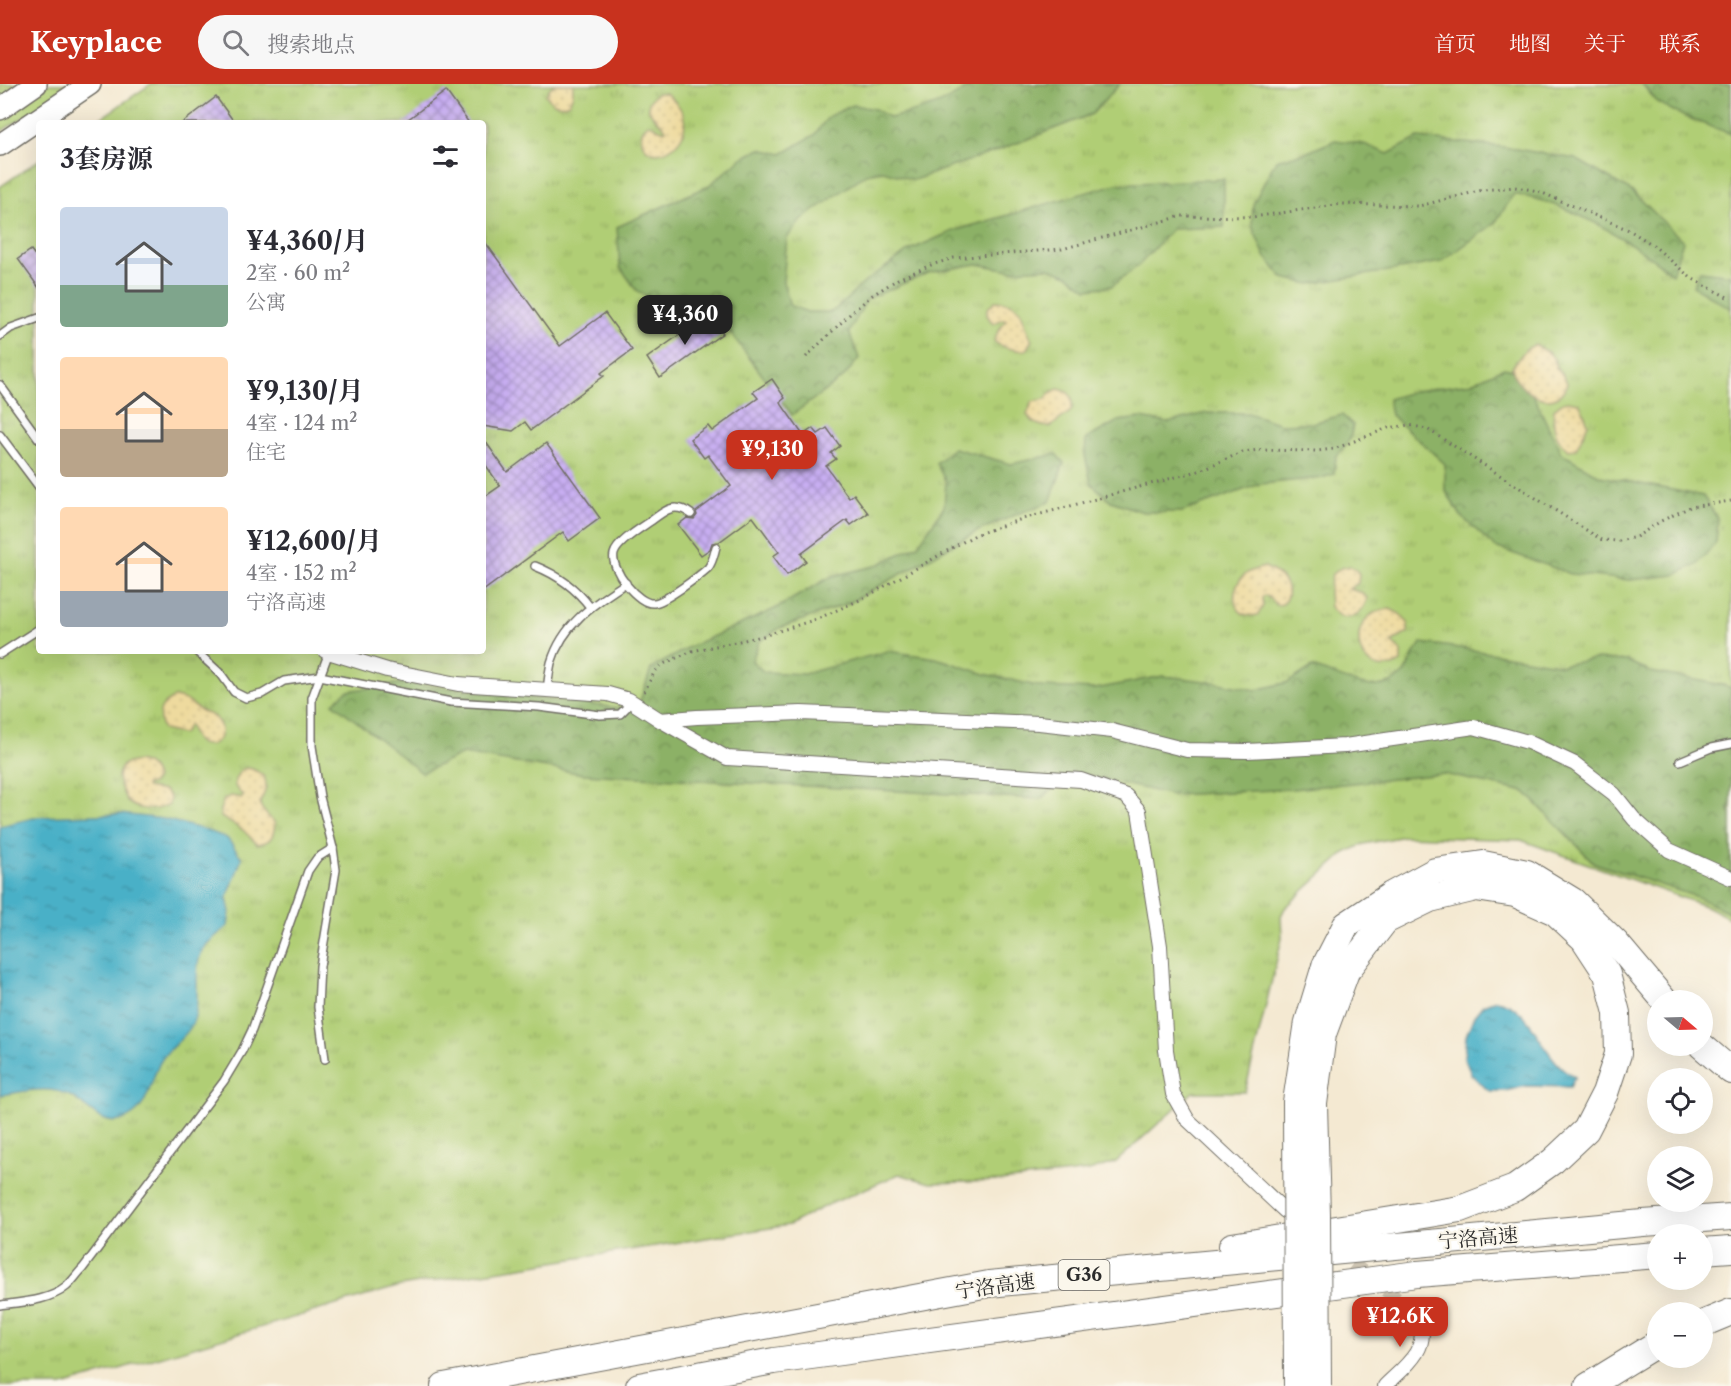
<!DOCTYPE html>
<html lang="zh">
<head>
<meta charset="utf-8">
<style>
	:root { --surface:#fff; --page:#f7f7f7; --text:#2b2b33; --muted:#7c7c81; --accent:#c8321e }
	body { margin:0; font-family:"Libre Caslon Text","Noto Serif SC",serif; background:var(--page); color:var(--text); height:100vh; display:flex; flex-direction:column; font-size:22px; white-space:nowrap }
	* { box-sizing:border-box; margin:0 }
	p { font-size:20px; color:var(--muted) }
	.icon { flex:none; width:33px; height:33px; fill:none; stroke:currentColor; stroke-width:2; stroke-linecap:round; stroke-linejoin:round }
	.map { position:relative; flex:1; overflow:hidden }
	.side { position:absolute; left:36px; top:36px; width:450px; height:534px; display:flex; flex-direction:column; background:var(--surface); border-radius:6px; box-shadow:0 6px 24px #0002 }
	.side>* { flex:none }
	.needle { width:39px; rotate:109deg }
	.fabs { position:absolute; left:1647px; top:906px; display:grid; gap:12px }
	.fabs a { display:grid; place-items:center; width:66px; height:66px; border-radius:50%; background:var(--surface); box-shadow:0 6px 24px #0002; font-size:30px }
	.price { position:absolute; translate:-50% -51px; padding:0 14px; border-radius:12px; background:var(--accent); color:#fff; font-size:20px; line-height:39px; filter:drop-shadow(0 2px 3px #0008) }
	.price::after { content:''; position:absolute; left:50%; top:36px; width:18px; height:14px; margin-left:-9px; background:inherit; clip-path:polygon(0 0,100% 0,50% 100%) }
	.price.selected { background:#222; color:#fff }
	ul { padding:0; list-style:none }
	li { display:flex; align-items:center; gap:18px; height:150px; padding:0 24px }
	li span { display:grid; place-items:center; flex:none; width:168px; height:120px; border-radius:6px; color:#555 }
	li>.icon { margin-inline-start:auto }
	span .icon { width:72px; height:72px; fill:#fffc; stroke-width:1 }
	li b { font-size:26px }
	h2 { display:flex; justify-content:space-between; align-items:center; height:72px; padding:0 24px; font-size:26px }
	header { display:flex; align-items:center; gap:36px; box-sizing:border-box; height:84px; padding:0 30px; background:var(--accent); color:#fff }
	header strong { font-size:28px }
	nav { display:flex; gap:33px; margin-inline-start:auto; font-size:21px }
	.search { width:420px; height:54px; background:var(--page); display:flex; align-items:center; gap:15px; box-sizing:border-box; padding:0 21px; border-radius:33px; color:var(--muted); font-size:22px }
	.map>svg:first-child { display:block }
</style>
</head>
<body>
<header>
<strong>Keyplace</strong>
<div class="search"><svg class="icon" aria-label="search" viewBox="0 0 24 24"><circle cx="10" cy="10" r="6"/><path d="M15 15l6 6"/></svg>搜索地点</div>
<nav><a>首页</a><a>地图</a><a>关于</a><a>联系</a></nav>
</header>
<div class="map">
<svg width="1731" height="1302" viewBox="0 0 1731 1302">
	<defs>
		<pattern id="grass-tufts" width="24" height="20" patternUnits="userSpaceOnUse" patternTransform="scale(1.5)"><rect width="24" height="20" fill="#b0ce75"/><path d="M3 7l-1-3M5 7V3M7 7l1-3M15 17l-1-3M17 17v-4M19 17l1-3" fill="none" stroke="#98b165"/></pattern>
		<pattern id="forest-crowns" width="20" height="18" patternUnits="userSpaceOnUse" patternTransform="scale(1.5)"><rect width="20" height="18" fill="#8cb166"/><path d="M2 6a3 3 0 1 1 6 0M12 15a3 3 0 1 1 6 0" fill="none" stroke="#739054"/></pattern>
		<pattern id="sand-dots" width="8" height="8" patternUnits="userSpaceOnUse" patternTransform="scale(1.5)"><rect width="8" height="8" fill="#eeda9e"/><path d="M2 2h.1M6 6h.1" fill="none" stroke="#cb8" stroke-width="1.8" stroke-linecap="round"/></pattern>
		<pattern id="park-crowns" width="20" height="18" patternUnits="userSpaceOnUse" patternTransform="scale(1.5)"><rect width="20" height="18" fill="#b0ce75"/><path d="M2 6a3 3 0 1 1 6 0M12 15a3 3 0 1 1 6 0" fill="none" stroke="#98b165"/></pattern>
		<pattern id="water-ripples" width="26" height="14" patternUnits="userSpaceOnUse" patternTransform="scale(1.5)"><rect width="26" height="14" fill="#48b0c7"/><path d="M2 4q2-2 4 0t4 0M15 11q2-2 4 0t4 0" fill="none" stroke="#3c8fa2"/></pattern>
		<pattern id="building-cross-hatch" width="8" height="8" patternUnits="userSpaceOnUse" patternTransform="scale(1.5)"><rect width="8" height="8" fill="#c8aef2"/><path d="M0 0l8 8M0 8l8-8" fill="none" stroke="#a38ec4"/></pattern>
	</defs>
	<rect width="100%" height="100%" fill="#fbf7ec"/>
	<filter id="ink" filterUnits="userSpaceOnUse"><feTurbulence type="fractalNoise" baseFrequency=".0167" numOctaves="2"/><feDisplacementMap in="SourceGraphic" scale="12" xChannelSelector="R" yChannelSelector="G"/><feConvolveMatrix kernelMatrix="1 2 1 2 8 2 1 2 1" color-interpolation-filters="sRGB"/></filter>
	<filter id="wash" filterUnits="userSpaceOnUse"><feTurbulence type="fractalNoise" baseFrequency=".008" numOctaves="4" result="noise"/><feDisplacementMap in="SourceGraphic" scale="24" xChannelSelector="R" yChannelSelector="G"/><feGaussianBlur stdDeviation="1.35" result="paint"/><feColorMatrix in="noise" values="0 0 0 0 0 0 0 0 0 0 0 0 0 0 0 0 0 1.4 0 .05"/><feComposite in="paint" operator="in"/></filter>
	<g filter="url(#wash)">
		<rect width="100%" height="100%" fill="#f4e9d2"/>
		<polygon fill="url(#grass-tufts)" stroke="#6e7c50" stroke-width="1.5" points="151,0 1731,0 1731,835 1708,823 1521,756 1405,752 1364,760 1345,769 1285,824 1281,832 1282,854 1245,1008 1193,1008 1116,1078 1089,1087 1000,1097 930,1099 899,1090 823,1123 789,1141 400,1202 62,1302 0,1302 0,103 39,76 39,567 483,567 483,39 94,39"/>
		<g fill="url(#forest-crowns)" stroke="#5c6e48" stroke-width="1.5">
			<path d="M 973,0 L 1120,0 L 1092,30 L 1002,65 L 914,96 L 883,87 L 866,90 L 801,136 L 787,154 L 783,198 L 790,221 L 807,228 L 831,228 L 838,223 L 865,198 L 908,167 L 953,147 L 1116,100 L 1224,95 L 1224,143 L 1172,145 L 1140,180 L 1112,202 L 1087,205 L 1068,191 L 1049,184 L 1010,186 L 977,180 L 928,189 L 867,215 L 849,248 L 859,274 L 844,293 L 792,331 L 703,212 L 676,235 L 661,220 L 637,207 L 620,183 L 617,143 L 708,102 L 742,74 L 760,65 L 782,70 L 814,51 L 829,32 L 853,21 L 875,25 L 890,34 C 923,25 946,21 973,0 Z"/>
			<polygon points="1642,0 1731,0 1731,50 1685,33 1658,19"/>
			<path d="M 1418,54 L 1504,63 L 1576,75 L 1633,108 L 1683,157 L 1672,190 C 1626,153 1573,121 1514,110 L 1495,139 L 1441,178 L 1310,200 L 1283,194 L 1265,172 L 1252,142 L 1253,120 L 1276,76 L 1308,68 L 1335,56 L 1364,60 L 1388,70 Z"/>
			<polygon points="1700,187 1731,191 1731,225 1693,202"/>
			<polygon points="1504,284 1522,288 1561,369 1600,392 1703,412 1718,435 1716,459 1697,480 1675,491 1630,496 1571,490 1495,463 1461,432 1445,406 1445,380 1391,331 1388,315 1415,307 1471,299"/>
			<polygon points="1206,329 1248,329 1281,340 1312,339 1342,331 1353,341 1350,355 1336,373 1334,390 1322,394 1260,400 1182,428 1143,428 1111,417 1091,399 1085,371 1086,355 1118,337 1141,334 1168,339"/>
			<path d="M 954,364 L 1011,380 L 1056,370 L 1064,379 L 1050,418 L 1020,429 L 976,448 L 849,519 L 780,544 L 759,558 L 752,577 L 764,588 L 804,590 L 888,567 L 936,574 L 985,590 L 1042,603 L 1095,605 L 1163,592 L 1213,598 L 1256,606 L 1289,598 L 1312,583 C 1340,591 1378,617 1403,590 C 1413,578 1410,570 1422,559 L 1460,564 L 1562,581 L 1595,575 L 1627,577 L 1651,588 L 1723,601 L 1731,604 L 1731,716 L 1729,727 L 1731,729 L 1731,829 L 1697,813 L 1594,779 L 1525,708 L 1444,690 L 1292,705 L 1172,711 L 1072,688 L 1041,715 L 584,690 L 463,670 L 422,689 L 333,619 L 347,607 L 403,599 L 637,626 L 651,585 L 689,563 L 775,525 L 832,492 L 875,482 L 918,461 L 944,423 L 946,398 L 936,379 Z"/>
		</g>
		<g fill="url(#sand-dots)" stroke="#8c8264" stroke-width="1.5">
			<path d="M 555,0 L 573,0 L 573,11 L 569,19 C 559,24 552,20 546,11 L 549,5 Z"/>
			<path d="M 657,9 L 666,9 C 716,49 651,89 642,57 C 640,50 642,45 647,40 L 652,41 L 664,47 L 666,46 C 659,32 635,28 657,9 Z"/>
			<path d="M 995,217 C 1027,217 1020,234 1032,256 C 1032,256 1027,264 1027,265 C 1021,269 999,263 994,257 L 998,247 L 1006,236 L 1003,235 L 993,240 L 987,231 L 987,225 Z"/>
			<path d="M 1534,261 C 1546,266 1556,271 1556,284 L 1563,291 L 1567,299 C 1558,326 1530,314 1517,297 C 1514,293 1513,288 1512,283 L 1526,265 Z"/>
			<path d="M 1058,305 C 1072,307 1074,315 1071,327 L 1050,343 C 1039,342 1034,340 1027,331 L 1032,318 L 1045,315 L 1051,308 Z"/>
			<path d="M 1568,317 L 1579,319 L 1583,326 L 1588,340 L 1576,365 L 1568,366 C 1555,355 1552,342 1554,325 L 1563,318 Z"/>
			<path d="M 1350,482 L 1356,486 L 1359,490 L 1358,499 L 1349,505 L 1363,509 L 1367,514 C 1365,525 1354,537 1342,533 C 1337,531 1334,527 1330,523 L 1329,508 L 1332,490 L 1341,484 Z"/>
			<path d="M 1265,483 C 1281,490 1295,503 1283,520 L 1277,521 L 1265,511 L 1262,514 L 1263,522 L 1258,531 C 1228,537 1228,497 1251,487 C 1255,485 1261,484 1265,483 Z"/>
			<path d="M 1390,525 L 1400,530 L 1408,539 L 1408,549 L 1391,558 L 1401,567 L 1401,578 C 1355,604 1340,527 1390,525 Z"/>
			<path d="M 175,613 C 188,615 189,619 200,626 C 205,630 212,629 216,635 C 233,654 205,672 194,653 C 192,649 191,644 189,640 L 184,649 L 181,650 L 163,646 C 156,630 159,621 175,613 Z"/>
			<path d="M 137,677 C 148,680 153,682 156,694 L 152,700 L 146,701 L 147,704 L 165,707 L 170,713 L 169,720 C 160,727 138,727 129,719 C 125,716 118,697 118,693 C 118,688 121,684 124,680 Z"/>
			<path d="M 249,684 C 262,688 270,695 264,710 C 263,712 260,717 260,719 C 260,727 271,734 275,739 C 274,752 271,759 257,760 L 243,746 L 221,733 L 220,726 L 224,715 L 231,712 L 242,714 L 243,711 C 231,702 233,695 242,685 Z"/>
		</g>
		<polygon fill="url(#park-crowns)" stroke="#6e7c50" stroke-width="1.5" points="0,0 78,0 0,48"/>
		<g fill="url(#water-ripples)" stroke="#3a6e79" stroke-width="1.5">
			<path d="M 121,730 L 164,735 L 206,746 L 227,754 L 242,774 L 227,814 L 230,828 L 228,842 C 221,848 213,854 207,860 C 187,883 206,919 190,944 C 185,953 169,964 162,975 C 148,996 152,1027 120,1037 C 102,1042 86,1021 72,1013 C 50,1000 24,1008 0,1011 L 0,742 L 37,733 Z"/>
			<path d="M 1496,916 C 1529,921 1538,961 1560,982 C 1564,986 1570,990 1575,993 L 1570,1003 L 1526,1002 L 1505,1007 L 1490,1007 L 1483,1002 L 1471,990 L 1464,973 L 1466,952 L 1474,932 L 1483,921 Z"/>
		</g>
		<g id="blocks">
			<g fill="url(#building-cross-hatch)">
				<polygon points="446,7 469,39 403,39"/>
				<polygon points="216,13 235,39 182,39"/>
				<polygon points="483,155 560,262 605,229 632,266 601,289 604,292 531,346 525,338 513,347 483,342"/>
				<polygon points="31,166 39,177 39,204 18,175"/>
				<polygon points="709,230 723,249 660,294 647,274"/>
				<polygon points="772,295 785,314 780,318 803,351 813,344 818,350 827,344 840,362 831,369 836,375 826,382 849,414 854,410 868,429 851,441 847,436 801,470 806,477 787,491 773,472 779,468 753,433 719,458 712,459 710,465 701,471 678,441 687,434 694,435 697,431 696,428 731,402 708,371 704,374 690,355 708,342 712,347 758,314 753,308"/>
				<polygon points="483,354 507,388 546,359 600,434 569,457 563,448 483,507 483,414 500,402 483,377"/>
			</g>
		</g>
	</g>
	<g filter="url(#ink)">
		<use href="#blocks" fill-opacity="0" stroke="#716e65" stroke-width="1.5"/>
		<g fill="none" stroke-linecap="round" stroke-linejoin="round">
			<polyline stroke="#ccc3b1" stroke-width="14" stroke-dasharray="14 7" stroke-linecap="butt" points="1336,1167 1406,1222"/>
			<defs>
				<g id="lane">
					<polyline points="0,252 11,244 39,234"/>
					<polyline points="0,301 39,355"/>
					<polyline points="0,351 39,403"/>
					<path d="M 691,430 C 675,418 665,426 651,437 C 641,444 617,458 614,470 C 610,485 638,521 654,519 C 665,518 699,492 708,484 C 713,478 714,470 716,463"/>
					<path d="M 535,482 C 558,491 575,503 590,523"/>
					<polyline points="196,567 221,590 234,608 246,614 262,610 284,597 320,592 451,618 539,623 600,631 620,630 626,624 629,616"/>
					<polyline points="0,570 39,545"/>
					<path d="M 547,607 C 548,598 549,588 551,579 C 563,539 594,520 626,499"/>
					<polyline points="1680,677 1711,664 1731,660"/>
					<polyline points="325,975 318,923 320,882 336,786 333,764 320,713 312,662 312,614 329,568"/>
					<path d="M 0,1221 C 21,1218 49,1217 66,1203 C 72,1198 77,1190 83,1184 L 224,997 L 242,967 L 252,946 L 308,787 L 317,774 L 333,764"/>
				</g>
				<g id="street">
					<polyline points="325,567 387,586 458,600 608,610 629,616 660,636 697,633 801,629 1039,639 1112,647 1187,666 1247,667 1345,662 1474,643 1528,658 1575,680 1614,710 1634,735 1669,766 1731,794"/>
					<polyline points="660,636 727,674 1081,696 1126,712 1139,727 1160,862 1166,966 1173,1010 1187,1035 1285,1127"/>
					<path d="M 1385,1302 C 1402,1285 1431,1265 1419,1238 C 1416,1232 1410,1227 1406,1222"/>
				</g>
				<g id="primary">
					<polyline points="0,25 36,0"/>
					<polyline points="0,61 90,0"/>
				</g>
				<g id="highway">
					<polyline points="1325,882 1346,841 1391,811 1435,787 1483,780 1527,789 1573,817 1616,859 1664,916"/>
					<polyline points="1702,962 1731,987"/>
					<polyline points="1232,1162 1460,1125 1515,1104 1553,1077 1586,1046 1605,1009 1618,970 1617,929 1607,890 1584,855 1555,828 1515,810 1476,804 1430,815 1385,837 1346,888"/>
					<polyline points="1702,1167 1731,1165"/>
					<polyline points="1702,1240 1731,1228"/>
					<polyline points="444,1302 989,1200 1643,1139 1731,1133"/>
					<polyline points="639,1302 774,1277 1417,1190 1658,1171"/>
					<polyline points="1588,1302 1658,1259"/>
				</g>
			</defs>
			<use href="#lane" stroke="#716e65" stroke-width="10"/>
			<use href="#street" stroke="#716e65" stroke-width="16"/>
			<use href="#primary" stroke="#716e65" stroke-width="24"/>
			<use href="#highway" stroke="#716e65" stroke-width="28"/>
			<g stroke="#716e65" stroke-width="3" stroke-dasharray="1.5 4.5" stroke-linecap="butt">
				<polyline points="806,273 850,230 871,212 898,195 931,181 954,174 1062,165 1182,132 1253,133 1342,120 1419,122 1483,106 1515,103 1538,107 1629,146 1653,161 1691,194 1731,215"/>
				<polyline points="644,608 654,589 661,581 692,567 763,552 817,535 862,515 975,451 1019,436 1198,387 1243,368 1259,366 1317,367 1334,365 1388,344 1409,341 1427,345 1602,456 1619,457 1636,453 1661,437 1690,423 1731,417"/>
			</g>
			<use href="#lane" stroke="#fff" stroke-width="7"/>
			<use href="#street" stroke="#fff" stroke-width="14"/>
			<use href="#primary" stroke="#fff" stroke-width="21"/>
			<use href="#highway" stroke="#fff" stroke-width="26"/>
			<defs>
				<g id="highway-bridge">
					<polyline points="1297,1302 1296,1018 1308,938 1325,882"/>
					<polyline points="1318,1302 1317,1131 1314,1020 1323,950 1346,888"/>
				</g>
			</defs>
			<use href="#highway-bridge" stroke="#716e65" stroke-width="28" stroke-linecap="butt"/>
			<use href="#highway-bridge" stroke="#fff" stroke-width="26"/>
		</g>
	</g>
	<g text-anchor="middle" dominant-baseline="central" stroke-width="4.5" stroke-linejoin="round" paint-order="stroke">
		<rect fill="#fbf7ec" stroke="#696865" stroke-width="1.5" x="1058.5" y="1176" width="51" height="30" rx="4.5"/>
		<g font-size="18" font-weight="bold" fill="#2b2b2b">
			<text x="1084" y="1191">G36</text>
		</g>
		<g font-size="20" fill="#2b2b2b" stroke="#fbf7ec">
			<text transform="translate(1478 1154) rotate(-5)">宁洛高速</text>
			<text transform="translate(995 1202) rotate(-8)">宁洛高速</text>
		</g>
	</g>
</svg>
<div class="fabs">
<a><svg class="needle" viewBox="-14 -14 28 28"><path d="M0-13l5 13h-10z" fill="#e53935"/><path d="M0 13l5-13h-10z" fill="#7c7c81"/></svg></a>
<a><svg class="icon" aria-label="locate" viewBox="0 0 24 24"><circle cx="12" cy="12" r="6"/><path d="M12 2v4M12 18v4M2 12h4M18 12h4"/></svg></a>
<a><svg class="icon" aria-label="layers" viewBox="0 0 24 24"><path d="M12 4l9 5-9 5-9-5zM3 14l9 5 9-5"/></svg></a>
<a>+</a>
<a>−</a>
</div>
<b class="price selected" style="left:685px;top:262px">¥4,360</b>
<b class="price" style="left:772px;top:397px">¥9,130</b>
<b class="price" style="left:1400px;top:1264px">¥12.6K</b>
<section class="side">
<h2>3套房源<svg class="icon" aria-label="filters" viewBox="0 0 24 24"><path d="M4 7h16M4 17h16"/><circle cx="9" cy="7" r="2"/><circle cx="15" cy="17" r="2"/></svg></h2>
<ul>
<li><span style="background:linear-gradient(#c9d6e8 65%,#7fa58c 0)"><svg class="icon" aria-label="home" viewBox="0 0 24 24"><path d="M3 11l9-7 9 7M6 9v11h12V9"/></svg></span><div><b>¥4,360/月</b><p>2室 · 60 m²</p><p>公寓</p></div></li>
<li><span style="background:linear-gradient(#ffd9b3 60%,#b9a48a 0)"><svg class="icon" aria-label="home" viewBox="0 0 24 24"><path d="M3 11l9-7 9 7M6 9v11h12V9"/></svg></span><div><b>¥9,130/月</b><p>4室 · 124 m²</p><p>住宅</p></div></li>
<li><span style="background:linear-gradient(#ffd9b3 70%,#9aa5b1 0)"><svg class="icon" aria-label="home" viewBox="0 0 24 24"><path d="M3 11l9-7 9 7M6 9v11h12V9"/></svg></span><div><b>¥12,600/月</b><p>4室 · 152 m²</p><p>宁洛高速</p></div></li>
</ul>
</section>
</div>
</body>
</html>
